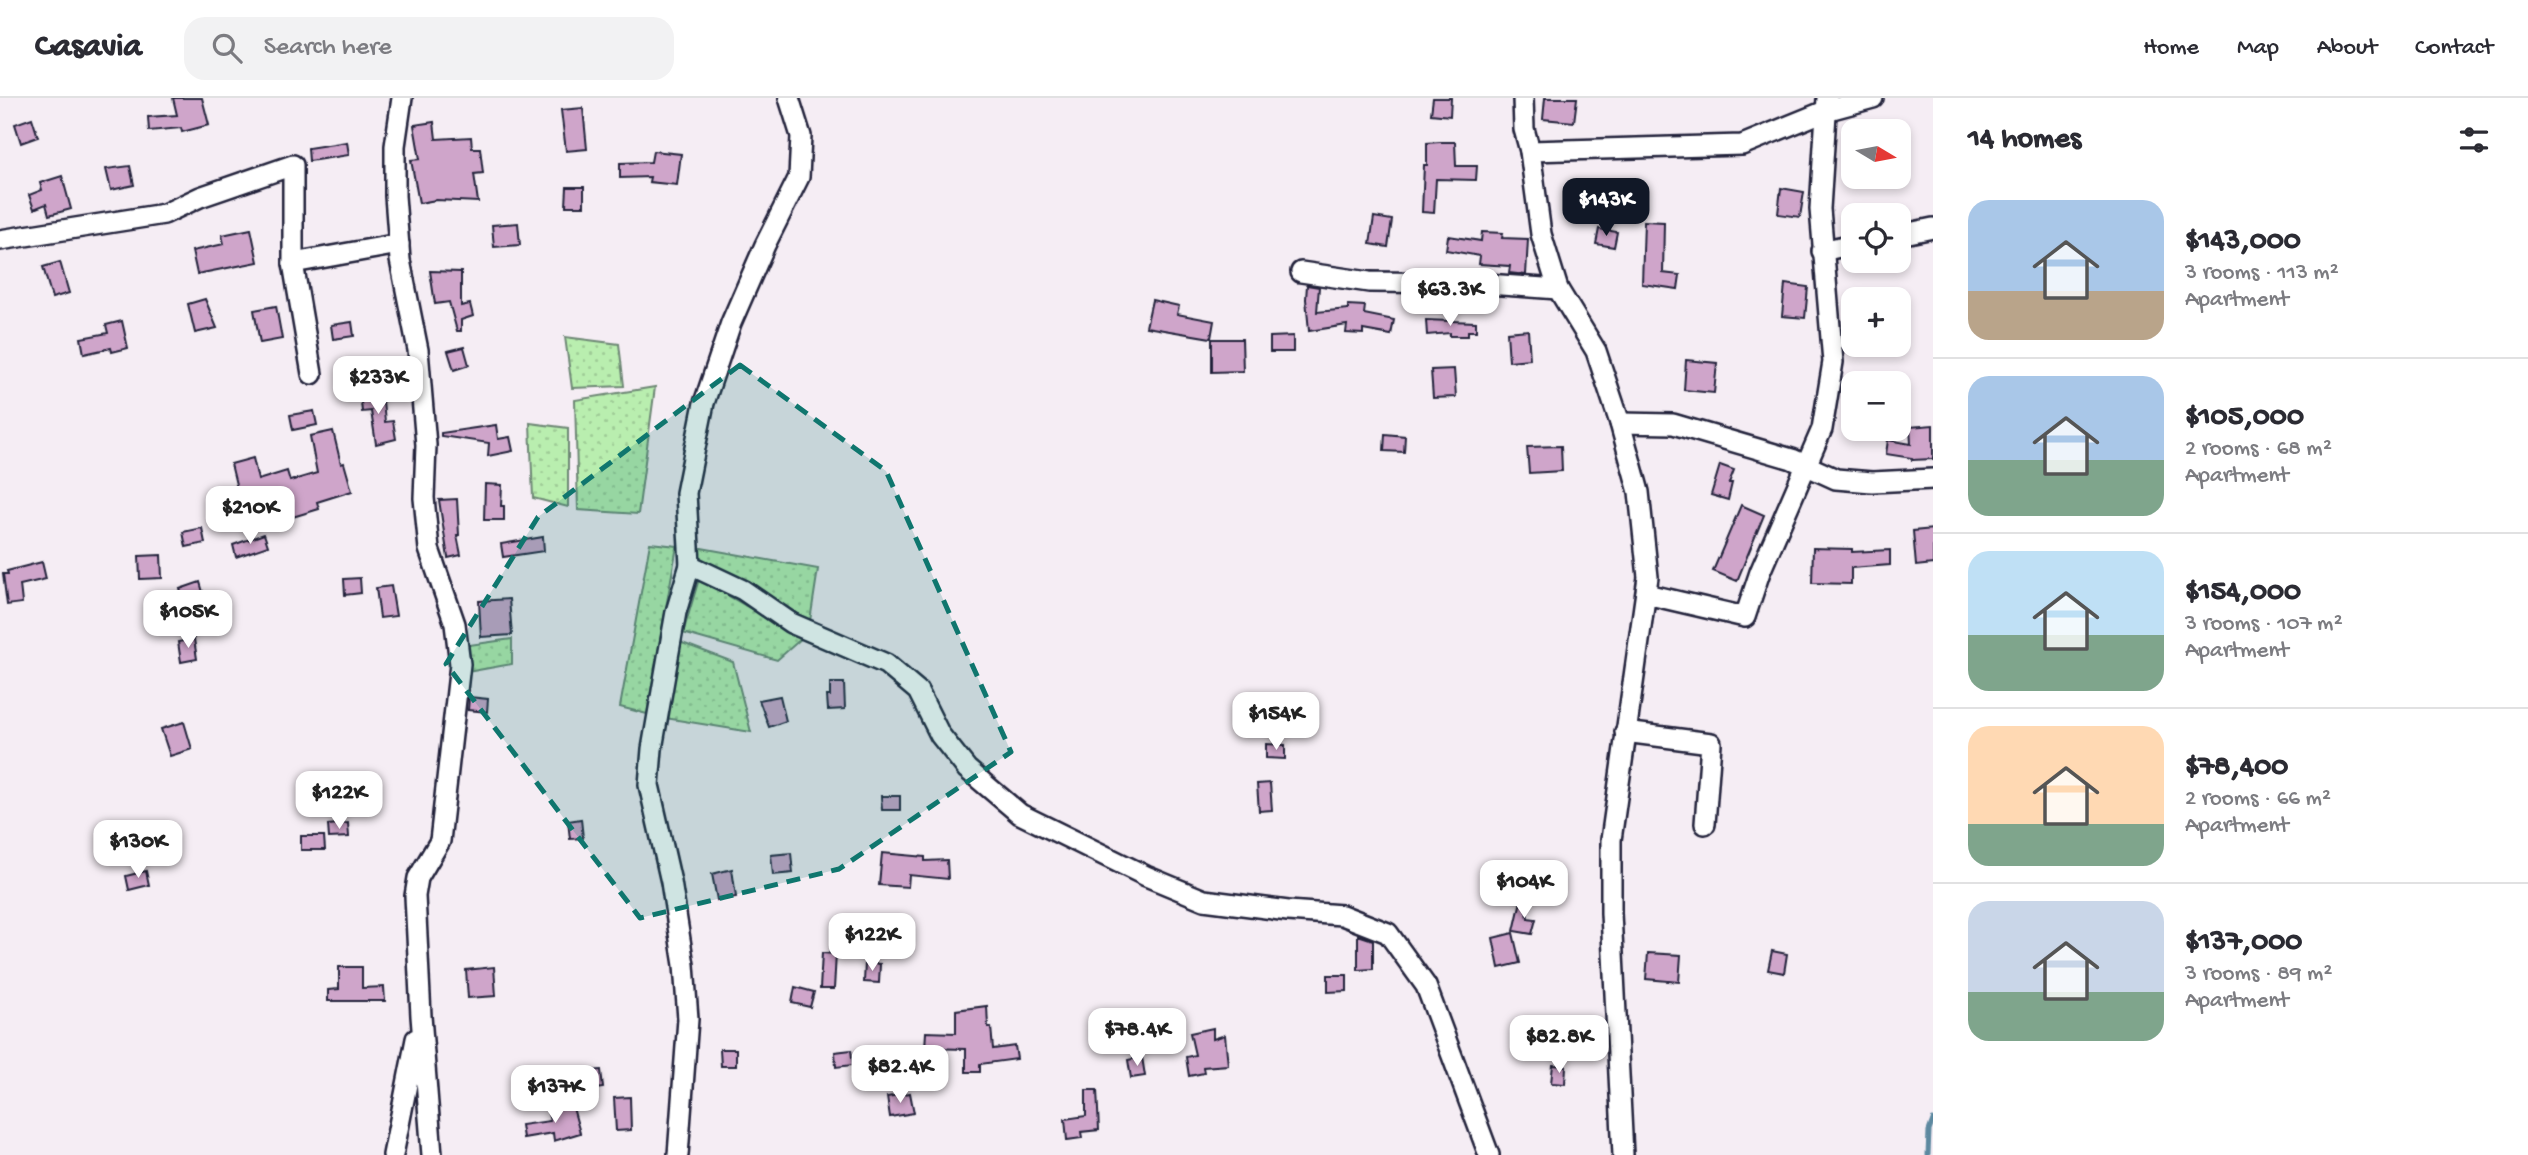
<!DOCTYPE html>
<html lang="en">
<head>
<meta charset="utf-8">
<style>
	:root { --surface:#fff; --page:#f2f2f3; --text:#2b2b33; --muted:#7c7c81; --line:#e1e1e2; --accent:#111827 }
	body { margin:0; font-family:"Gochi Hand",sans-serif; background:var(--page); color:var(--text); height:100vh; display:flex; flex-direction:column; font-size:26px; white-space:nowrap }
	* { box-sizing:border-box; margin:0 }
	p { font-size:23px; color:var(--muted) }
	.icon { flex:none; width:38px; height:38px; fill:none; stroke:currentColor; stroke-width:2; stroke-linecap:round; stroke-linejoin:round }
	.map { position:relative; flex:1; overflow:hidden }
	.side { display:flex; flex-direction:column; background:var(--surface); width:595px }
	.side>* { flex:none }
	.needle { width:46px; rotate:100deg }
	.buttons { position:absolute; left:1841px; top:21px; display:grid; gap:14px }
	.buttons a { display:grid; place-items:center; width:70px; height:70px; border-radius:14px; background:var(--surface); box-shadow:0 4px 10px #0003; font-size:35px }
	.price { position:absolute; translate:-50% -60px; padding:0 16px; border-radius:14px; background:#fff; color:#222; font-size:23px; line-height:46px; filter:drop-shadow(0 2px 4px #0008) }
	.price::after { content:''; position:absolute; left:50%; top:42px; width:21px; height:16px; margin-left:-10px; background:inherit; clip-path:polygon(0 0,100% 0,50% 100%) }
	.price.active { background:var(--accent); color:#fff }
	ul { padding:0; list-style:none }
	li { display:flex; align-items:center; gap:21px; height:175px; padding:0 35px }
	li+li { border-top:2px solid var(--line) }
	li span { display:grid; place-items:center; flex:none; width:196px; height:140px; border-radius:21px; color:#555 }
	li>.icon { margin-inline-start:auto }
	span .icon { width:84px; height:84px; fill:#fffc; stroke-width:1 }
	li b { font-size:30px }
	h2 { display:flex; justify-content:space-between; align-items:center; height:84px; padding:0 35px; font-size:30px }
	header { display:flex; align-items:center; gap:42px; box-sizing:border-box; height:98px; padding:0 35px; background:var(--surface); border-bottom:2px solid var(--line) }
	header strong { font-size:33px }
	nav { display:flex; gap:38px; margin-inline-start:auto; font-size:24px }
	.search { width:490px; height:63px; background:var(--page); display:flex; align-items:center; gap:18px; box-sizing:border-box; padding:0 24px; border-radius:21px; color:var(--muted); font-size:26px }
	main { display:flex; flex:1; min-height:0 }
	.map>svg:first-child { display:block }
</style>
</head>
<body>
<header>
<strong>Casavia</strong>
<div class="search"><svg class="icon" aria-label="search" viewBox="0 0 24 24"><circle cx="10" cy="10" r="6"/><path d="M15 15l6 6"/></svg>Search here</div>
<nav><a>Home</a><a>Map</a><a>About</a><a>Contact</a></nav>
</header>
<main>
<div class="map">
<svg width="1933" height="1057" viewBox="0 0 1933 1057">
	<defs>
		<pattern id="grass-dots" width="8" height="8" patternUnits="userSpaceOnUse" patternTransform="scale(1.75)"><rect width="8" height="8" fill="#b9eeaf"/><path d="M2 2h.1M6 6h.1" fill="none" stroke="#9fcc97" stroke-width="1.8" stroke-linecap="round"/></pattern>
	</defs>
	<rect width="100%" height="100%" fill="#f5edf4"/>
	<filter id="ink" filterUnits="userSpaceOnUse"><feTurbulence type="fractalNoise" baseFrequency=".0143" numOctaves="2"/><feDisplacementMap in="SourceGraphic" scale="14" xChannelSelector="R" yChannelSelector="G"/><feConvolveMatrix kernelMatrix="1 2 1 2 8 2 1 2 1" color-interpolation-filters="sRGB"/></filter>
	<g filter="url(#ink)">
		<g fill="url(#grass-dots)" stroke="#6e8875" stroke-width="2">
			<polygon points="565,239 619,246 624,288 572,290"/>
			<polygon points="655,289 638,416 578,412 575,302"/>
			<polygon points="530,325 568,330 568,409 533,400"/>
			<polygon points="650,445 677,448 647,616 620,609"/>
			<polygon points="696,449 818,471 810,523 697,463"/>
			<polygon points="699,481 802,540 777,562 683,535"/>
			<polygon points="512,541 512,566 467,574 462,548"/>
			<polygon points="677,543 733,564 751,634 665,620"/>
		</g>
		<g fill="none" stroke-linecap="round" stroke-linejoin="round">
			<polyline stroke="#5d89a0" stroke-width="5" points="1928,1057 1929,1033 1933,1022"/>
		</g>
		<g fill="#cfa5ca" stroke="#22223b" stroke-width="2">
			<polygon points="173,0 202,0 209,27 182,34 181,30 149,33 148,19 177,17"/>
			<polygon points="1433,0 1451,0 1450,18 1431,16"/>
			<polygon points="1545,0 1577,0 1574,24 1543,21"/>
			<polygon points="583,10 587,51 566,53 561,12"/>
			<polygon points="32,20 38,39 21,45 15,26"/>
			<polygon points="434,24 436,41 471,39 472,50 480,50 483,75 474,76 478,104 436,102 419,105 411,62 420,61 414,27"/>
			<polygon points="347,44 349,57 309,63 308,50"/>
			<polygon points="1440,44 1455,44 1456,68 1477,68 1476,82 1436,81 1434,115 1422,114 1424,67 1427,67 1427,45"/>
			<polygon points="653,53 681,56 677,87 649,84 650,79 620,80 620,65 651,64"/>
			<polygon points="130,68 134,87 111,92 106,71"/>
			<polygon points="62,78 71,111 49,117 46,106 34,111 29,97 42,92 40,85"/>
			<polygon points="567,89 584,89 584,108 566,108"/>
			<polygon points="1781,90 1804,94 1800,119 1778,116"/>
			<polygon points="1374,119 1392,122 1388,149 1370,146"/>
			<polygon points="1644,123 1664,124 1663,175 1680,177 1678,191 1642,186"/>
			<polygon points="518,125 520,147 494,149 492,127"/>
			<polygon points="251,131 258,164 197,176 192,153 224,146 222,137"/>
			<polygon points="1599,131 1617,134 1614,149 1596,146"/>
			<polygon points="1482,134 1503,135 1502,140 1528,141 1526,177 1509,175 1510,168 1479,166 1480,158 1446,152 1448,138 1481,143"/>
			<polygon points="60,164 69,195 52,200 43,169"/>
			<polygon points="430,173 461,174 461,208 470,206 473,218 461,222 461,233 457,233 449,204 435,206"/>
			<polygon points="1785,186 1808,189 1805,220 1782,218"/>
			<polygon points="1307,187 1319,189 1317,214 1348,211 1348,207 1365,208 1364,216 1394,222 1391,237 1363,232 1363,236 1346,235 1347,227 1309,233 1306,201"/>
			<polygon points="205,201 217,230 195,235 188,206"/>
			<polygon points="1152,202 1179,208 1177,216 1214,223 1211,240 1146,229"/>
			<polygon points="276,208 282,241 260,245 254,212"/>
			<polygon points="1426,222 1476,224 1476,233 1468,233 1468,238 1450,238 1450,235 1427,237"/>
			<polygon points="122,223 128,250 112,254 111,250 84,256 81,240 108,235 106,227"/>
			<polygon points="352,224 354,238 333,241 331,227"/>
			<polygon points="1528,232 1530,261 1509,263 1507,234"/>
			<polygon points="1293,238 1293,254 1270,254 1270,239"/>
			<polygon points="1212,241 1242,241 1243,273 1212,274"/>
			<polygon points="464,249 469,267 454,272 448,253"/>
			<polygon points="1686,262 1717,265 1714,295 1684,292"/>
			<polygon points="1454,271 1456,299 1433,300 1431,272"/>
			<polygon points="382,292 385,324 393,323 396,341 376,346 371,313 362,314 360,294"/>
			<polygon points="314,313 317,327 293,332 290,317"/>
			<polygon points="496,327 498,341 510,339 513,353 488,358 489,345 441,338 441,335"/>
			<polygon points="1933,327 1933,361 1912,362 1912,360 1886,356 1888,342 1911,346 1910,329"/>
			<polygon points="333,333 341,366 344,365 352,393 317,404 319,411 286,421 278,393 240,403 231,366 253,360 258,382 287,373 290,383 317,375 310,338"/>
			<polygon points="1385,336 1405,338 1404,354 1384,353"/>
			<polygon points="1561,348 1562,373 1529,375 1527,349"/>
			<polygon points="1720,367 1734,372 1729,385 1732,385 1728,402 1711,397"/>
			<polygon points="485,386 502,387 501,408 504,408 504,422 484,422"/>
			<polygon points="457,401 459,437 457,437 461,457 448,460 439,402"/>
			<polygon points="1741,407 1764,417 1737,483 1713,473"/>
			<polygon points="202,430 205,445 186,449 183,434"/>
			<polygon points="1933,431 1933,466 1916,468 1913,433"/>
			<polygon points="264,436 268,448 236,459 233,447"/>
			<polygon points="543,439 544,453 503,459 501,446"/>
			<polygon points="1813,450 1852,451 1852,454 1890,452 1890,467 1851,470 1851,486 1812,485"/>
			<polygon points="161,457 162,480 140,481 139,458"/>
			<polygon points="42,464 46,481 20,487 22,505 7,507 3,476 8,476 7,473"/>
			<polygon points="360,480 361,495 345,497 344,481"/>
			<polygon points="200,484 209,515 189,521 180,491"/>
			<polygon points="391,488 396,518 380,520 376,490"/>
			<polygon points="509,501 512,537 481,539 479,503"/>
			<polygon points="194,541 197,561 181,564 178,544"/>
			<polygon points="830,585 844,585 845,611 828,612 827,598 830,598"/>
			<polygon points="780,598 786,623 769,629 759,602"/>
			<polygon points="469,599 488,601 487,614 468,612"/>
			<polygon points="184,624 192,651 170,658 161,631"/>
			<polygon points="1266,646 1285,647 1285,661 1266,660"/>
			<polygon points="1270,685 1272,712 1259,713 1257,686"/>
			<polygon points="881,698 900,698 900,712 882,712"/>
			<polygon points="581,721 583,740 570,741 568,723"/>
			<polygon points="348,725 349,739 329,740 328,727"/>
			<polygon points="301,738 324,738 325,752 301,752"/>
			<polygon points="791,755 793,775 773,777 771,757"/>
			<polygon points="882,755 925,759 925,763 947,762 948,781 909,777 908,789 879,787"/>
			<polygon points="732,771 736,799 717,802 712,776"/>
			<polygon points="146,773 149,787 129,792 126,778"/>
			<polygon points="1523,794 1528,820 1536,821 1532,836 1514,833"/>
			<polygon points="1513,835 1520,865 1499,870 1493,840"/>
			<polygon points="1358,837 1373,842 1373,871 1358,872"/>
			<polygon points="1772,853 1787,856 1784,875 1768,872"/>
			<polygon points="822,855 836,856 834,891 820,891"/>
			<polygon points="1648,855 1681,857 1679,884 1646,881"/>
			<polygon points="865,865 880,866 879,885 864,884"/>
			<polygon points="339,869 362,869 362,890 384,889 385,903 328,903 328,892 339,891"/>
			<polygon points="494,869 496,898 468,900 466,872"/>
			<polygon points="1328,877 1347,877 1347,893 1328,894"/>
			<polygon points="795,889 814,894 810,909 792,905"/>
			<polygon points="987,908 988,929 991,929 993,951 1015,948 1017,961 980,966 980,974 966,974 966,951 925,950 926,934 956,935 956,912"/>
			<polygon points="1213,930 1213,941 1225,937 1228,967 1203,969 1204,975 1189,978 1186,959 1195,957 1190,935"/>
			<polygon points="893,948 913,949 912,962 893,962"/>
			<polygon points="720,951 736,951 736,968 721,968"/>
			<polygon points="851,952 853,967 836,969 835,954"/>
			<polygon points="1142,959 1145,978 1131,980 1128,962"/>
			<polygon points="1553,967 1566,968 1565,986 1551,985"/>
			<polygon points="601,972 603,990 581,993 579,974"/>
			<polygon points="1086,992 1097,992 1099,1032 1081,1034 1082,1040 1067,1042 1065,1021 1086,1018"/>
			<polygon points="910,995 914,1015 890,1019 887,999"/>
			<polygon points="630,999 631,1032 616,1033 614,1000"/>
			<polygon points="572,1006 580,1035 554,1043 553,1035 523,1040 521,1027 550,1023 548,1015"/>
		</g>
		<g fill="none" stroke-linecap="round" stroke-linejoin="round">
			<defs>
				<g id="minor">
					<polyline points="402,0 395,48 395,98 400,162 418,252 426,347 424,400 429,451 455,526 460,566 440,743 418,780 415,798 421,918 432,1057"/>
					<polyline points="789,0 801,38 799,79 765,147 731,225 704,305 686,395 690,467 743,492 791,525 886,566 918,593 940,637 967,671 1020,716 1146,778 1204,802 1288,813 1342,817 1388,835 1426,888 1489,1057"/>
					<polyline points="1523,0 1524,31 1530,53 1541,136 1558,191 1596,253 1620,325 1639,394 1648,479 1611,742 1611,815 1623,1057"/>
					<polyline points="1530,53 1742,47 1825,13 1873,0"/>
					<polyline points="1899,137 1933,130"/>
					<polyline points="0,142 164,116 200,99 293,67 293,165 312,276"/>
					<polyline points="1822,153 1853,146"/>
					<polyline points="293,165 399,146"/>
					<polyline points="1301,174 1369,184 1472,185 1558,191"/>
					<polyline points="1620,325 1673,326 1792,361 1836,381 1872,384 1933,381"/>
					<polyline points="1646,496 1745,519 1760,474 1822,331 1833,264 1820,111 1827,0"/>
					<polyline points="1625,634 1711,645 1705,726"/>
					<polyline points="393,1057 416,941"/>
					<polyline points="678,1057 688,921 684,867 671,784 649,687 652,651 668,559 676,514 690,467"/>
				</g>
			</defs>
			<use href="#minor" stroke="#22223b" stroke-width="24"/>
			<use href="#minor" stroke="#fff" stroke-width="19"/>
		</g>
	</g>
	<path fill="#0f766e" fill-opacity="0.2" stroke="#0f766e" stroke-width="5" stroke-dasharray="14 9" stroke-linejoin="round" d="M 740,267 L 886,373 L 1011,654 L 839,771 L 640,820 L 446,566 L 538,419 Z"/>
</svg>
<div class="buttons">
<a><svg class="needle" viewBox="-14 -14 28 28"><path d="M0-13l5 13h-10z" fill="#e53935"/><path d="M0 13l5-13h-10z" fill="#7c7c81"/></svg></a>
<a><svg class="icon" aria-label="locate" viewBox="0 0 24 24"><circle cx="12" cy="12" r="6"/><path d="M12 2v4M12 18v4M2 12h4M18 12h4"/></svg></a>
<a>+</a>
<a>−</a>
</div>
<b class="price active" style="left:1606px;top:140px">$143K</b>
<b class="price" style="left:1450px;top:230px">$63.3K</b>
<b class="price" style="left:378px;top:318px">$233K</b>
<b class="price" style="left:250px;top:448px">$210K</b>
<b class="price" style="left:188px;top:552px">$105K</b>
<b class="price" style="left:1276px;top:654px">$154K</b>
<b class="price" style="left:339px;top:733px">$122K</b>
<b class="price" style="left:138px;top:782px">$130K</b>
<b class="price" style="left:1524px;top:822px">$104K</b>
<b class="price" style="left:872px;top:875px">$122K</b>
<b class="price" style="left:1137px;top:970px">$78.4K</b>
<b class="price" style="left:1559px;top:977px">$82.8K</b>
<b class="price" style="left:900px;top:1007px">$82.4K</b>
<b class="price" style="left:555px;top:1027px">$137K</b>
</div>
<section class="side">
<h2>14 homes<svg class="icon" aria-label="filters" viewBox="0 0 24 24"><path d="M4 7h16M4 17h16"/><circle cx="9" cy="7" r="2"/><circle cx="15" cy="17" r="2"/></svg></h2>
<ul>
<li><span style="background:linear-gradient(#a9c7e8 65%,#b9a48a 0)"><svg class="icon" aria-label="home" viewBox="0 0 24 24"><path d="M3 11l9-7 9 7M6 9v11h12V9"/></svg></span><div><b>$143,000</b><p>3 rooms · 113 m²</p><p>Apartment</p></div></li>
<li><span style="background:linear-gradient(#a9c7e8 60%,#7fa58c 0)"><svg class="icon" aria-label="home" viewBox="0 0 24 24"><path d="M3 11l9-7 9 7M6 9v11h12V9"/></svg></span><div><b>$105,000</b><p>2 rooms · 68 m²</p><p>Apartment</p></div></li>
<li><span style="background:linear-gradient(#bfe0f5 60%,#7fa58c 0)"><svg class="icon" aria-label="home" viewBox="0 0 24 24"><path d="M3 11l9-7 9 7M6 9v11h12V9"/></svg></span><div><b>$154,000</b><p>3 rooms · 107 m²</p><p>Apartment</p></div></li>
<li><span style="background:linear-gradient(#ffd9b3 70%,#7fa58c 0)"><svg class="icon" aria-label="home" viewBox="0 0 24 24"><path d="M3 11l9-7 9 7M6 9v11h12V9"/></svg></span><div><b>$78,400</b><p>2 rooms · 66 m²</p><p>Apartment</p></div></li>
<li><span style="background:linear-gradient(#c9d6e8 65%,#7fa58c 0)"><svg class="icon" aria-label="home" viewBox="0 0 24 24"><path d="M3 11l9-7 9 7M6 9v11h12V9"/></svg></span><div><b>$137,000</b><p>3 rooms · 89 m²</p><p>Apartment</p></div></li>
</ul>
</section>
</main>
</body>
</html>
